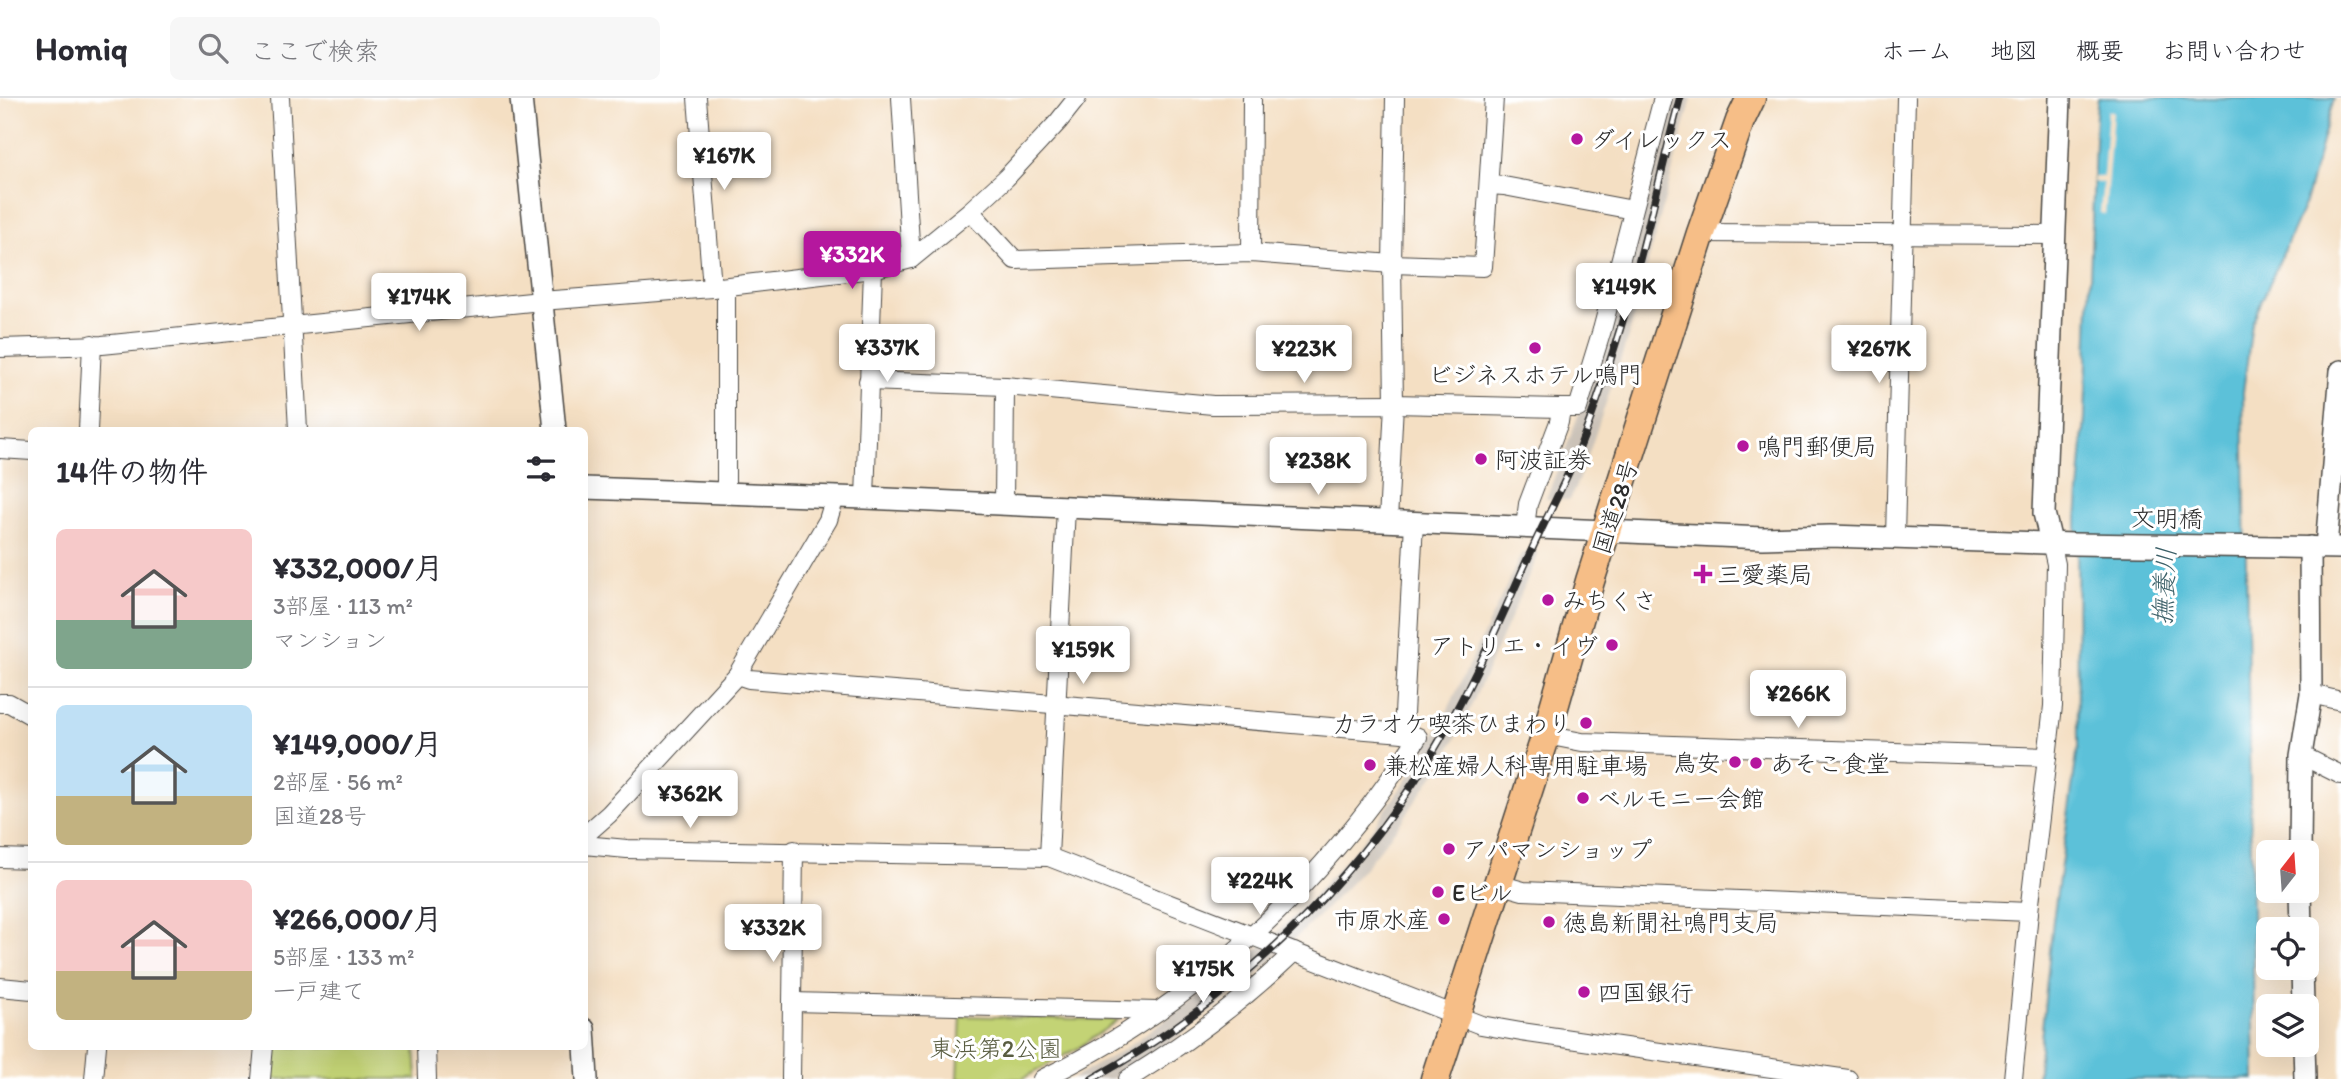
<!DOCTYPE html>
<html lang="ja">
<head>
<meta charset="utf-8">
<style>
	:root { --surface:#fff; --page:#f7f7f7; --text:#2b2b33; --muted:#7c7c81; --line:#e1e1e2; --accent:#b5179e }
	body { margin:0; font-family:Itim,"Klee One",sans-serif; background:var(--page); color:var(--text); height:100vh; display:flex; flex-direction:column; font-size:26px; white-space:nowrap }
	* { box-sizing:border-box; margin:0 }
	p { font-size:23px; color:var(--muted) }
	.icon { flex:none; width:38px; height:38px; fill:none; stroke:currentColor; stroke-width:2; stroke-linecap:round; stroke-linejoin:round }
	.map { position:relative; flex:1; overflow:hidden }
	.drawer { position:absolute; left:28px; top:329px; width:560px; height:623px; display:flex; flex-direction:column; background:var(--surface); border-radius:10px; box-shadow:0 7px 28px #0002 }
	.drawer>* { flex:none }
	.needle { width:46px; rotate:17deg }
	.controls { position:absolute; left:2256px; top:742px; display:grid; gap:14px }
	.controls a { display:grid; place-items:center; width:63px; height:63px; border-radius:10px; background:var(--surface); box-shadow:0 7px 28px #0002; font-size:35px }
	.price { position:absolute; translate:-50% -60px; padding:0 16px; border-radius:7px; background:#fff; color:#222; font-size:23px; line-height:46px; filter:drop-shadow(0 2px 4px #0008) }
	.price::after { content:''; position:absolute; left:50%; top:42px; width:21px; height:16px; margin-left:-10px; background:inherit; clip-path:polygon(0 0,100% 0,50% 100%) }
	.price.selected { background:var(--accent); color:#fff }
	ul { padding:0; list-style:none }
	li { display:flex; align-items:center; gap:21px; height:175px; padding:0 28px }
	li+li { border-top:2px solid var(--line) }
	li span { display:grid; place-items:center; flex:none; width:196px; height:140px; border-radius:10px; color:#555 }
	li>.icon { margin-inline-start:auto }
	span .icon { width:84px; height:84px; fill:#fffc; stroke-width:1 }
	li b { font-size:30px }
	h2 { display:flex; justify-content:space-between; align-items:center; height:84px; padding:0 28px; font-size:30px }
	header { display:flex; align-items:center; gap:42px; box-sizing:border-box; height:98px; padding:0 35px; background:var(--surface); border-bottom:2px solid var(--line) }
	header strong { font-size:33px }
	nav { display:flex; gap:38px; margin-inline-start:auto; font-size:24px }
	.search { width:490px; height:63px; background:var(--page); display:flex; align-items:center; gap:18px; box-sizing:border-box; padding:0 24px; border-radius:10px; color:var(--muted); font-size:26px }
	.map>svg:first-child { display:block }
</style>
</head>
<body>
<header>
<strong>Homiq</strong>
<div class="search"><svg class="icon" aria-label="search" viewBox="0 0 24 24"><circle cx="10" cy="10" r="6"/><path d="M15 15l6 6"/></svg>ここで検索</div>
<nav><a>ホーム</a><a>地図</a><a>概要</a><a>お問い合わせ</a></nav>
</header>
<div class="map">
<svg width="2341" height="981" viewBox="0 0 2341 981">
	<rect width="100%" height="100%" fill="#fff"/>
	<filter id="ink" filterUnits="userSpaceOnUse"><feTurbulence type="fractalNoise" baseFrequency=".0143" numOctaves="2"/><feDisplacementMap in="SourceGraphic" scale="14" xChannelSelector="R" yChannelSelector="G"/><feConvolveMatrix kernelMatrix="1 2 1 2 8 2 1 2 1" color-interpolation-filters="sRGB"/></filter>
	<filter id="wash" filterUnits="userSpaceOnUse"><feTurbulence type="fractalNoise" baseFrequency=".00686" numOctaves="4" result="noise"/><feDisplacementMap in="SourceGraphic" scale="28" xChannelSelector="R" yChannelSelector="G"/><feGaussianBlur stdDeviation="1.57" result="paint"/><feColorMatrix in="noise" values="0 0 0 0 0 0 0 0 0 0 0 0 0 0 0 0 0 1.4 0 .05"/><feComposite in="paint" operator="in"/></filter>
	<g filter="url(#wash)">
		<rect width="100%" height="100%" fill="#f4dfc3"/>
		<g fill="#cbc2b8">
			<polygon points="1669,0 1692,0 1629,236 1587,361 1570,402 1546,401 1584,303"/>
			<polygon points="1522,455 1539,455 1461,631 1443,663 1402,723 1362,773 1322,815 1253,880 1173,943 1112,981 1072,981 1123,952 1215,886 1268,843 1309,803 1368,736 1406,683 1444,620"/>
		</g>
		<g fill="#c3d375" stroke="#777f50" stroke-width="2">
			<polygon points="961,918 1118,922 1078,950 1022,981 958,981"/>
			<polygon points="273,949 415,949 417,981 269,981"/>
		</g>
		<polygon fill="#5bc1d9" stroke="#437682" stroke-width="2" points="2098,0 2334,0 2305,105 2252,225 2243,294 2255,981 2037,981 2053,822 2078,649 2077,421 2085,319 2096,15"/>
		<polygon fill="#f4dfc3" points="2108,13 2113,13 2105,116 2100,115 2103,85 2093,84 2094,79 2103,79"/>
	</g>
	<g filter="url(#ink)">
		<g fill="none" stroke-linecap="round" stroke-linejoin="round">
			<defs>
				<g id="minor">
					<polyline points="280,0 298,332"/>
					<polyline points="697,0 712,190"/>
					<polyline points="901,0 911,161"/>
					<polyline points="1489,87 1504,88 1633,112"/>
					<polyline points="970,113 1015,162 1251,155 1392,166 1483,169 1494,0"/>
					<polyline points="1701,135 2053,137"/>
					<polyline points="1251,155 1252,0"/>
					<polyline points="0,250 102,247 541,203 712,190 873,171 911,161 970,113 1006,80 1058,24 1077,0"/>
					<polyline points="868,283 1005,288"/>
					<polyline points="88,332 92,246"/>
					<polyline points="0,351 32,353"/>
					<polyline points="726,395 726,189"/>
					<polyline points="865,400 873,171"/>
					<polyline points="1004,407 1005,288 1213,307 1394,306 1561,310"/>
					<polyline points="1388,423 1394,306 1392,166 1395,0"/>
					<polyline points="1525,429 1528,406 1559,324 1561,310 1578,310 1602,232 1663,0"/>
					<polyline points="1895,439 1906,0"/>
					<path d="M 737,577 L 749,581 L 1403,635 L 1418,639 C 1326,783 1197,907 1042,981"/>
					<polyline points="2311,596 2341,603"/>
					<polyline points="0,605 9,605 32,618"/>
					<polyline points="1403,635 1414,424"/>
					<polyline points="1546,637 1582,644 2047,659"/>
					<polyline points="2301,657 2341,677"/>
					<polyline points="584,738 609,716 737,577 828,422 835,399"/>
					<polyline points="584,747 627,751 1049,759 1481,927 1521,934 1848,981"/>
					<polyline points="1049,759 1066,409"/>
					<polyline points="0,760 32,761"/>
					<polyline points="1498,786 1523,793 2029,814"/>
					<polyline points="0,889 32,892"/>
					<polyline points="792,904 1157,913"/>
					<polyline points="426,948 427,981"/>
					<polyline points="94,981 97,948"/>
					<polyline points="261,981 264,948"/>
					<polyline points="791,981 794,752"/>
					<path d="M 1128,981 C 1188,944 1243,903 1294,854"/>
					<polyline points="2013,981 2029,814 2053,608 2056,466 2051,444"/>
				</g>
				<g id="tertiary">
					<polyline points="521,0 555,332"/>
					<polyline points="584,390 865,400 1763,440 1830,438 2074,446 2341,450"/>
					<polyline points="2051,444 2044,415 2060,0"/>
					<polyline points="2326,449 2341,273"/>
					<polyline points="2300,754 2301,657 2311,596 2310,449"/>
					<polyline points="2300,793 2301,831"/>
					<polyline points="2302,870 2303,908"/>
					<polyline points="584,931 587,981"/>
					<polyline points="2304,947 2305,981"/>
				</g>
				<polyline id="trunk" points="1435,981 1546,637 1590,483 1701,135 1740,23 1751,0"/>
			</defs>
			<use href="#minor" stroke="#494642" stroke-width="20"/>
			<use href="#tertiary" stroke="#494642" stroke-width="24"/>
			<use href="#trunk" stroke="#494642" stroke-width="31"/>
			<use href="#minor" stroke="#fff" stroke-width="18"/>
			<use href="#tertiary" stroke="#fff" stroke-width="21"/>
			<use href="#trunk" stroke="#f6be87" stroke-width="28"/>
			<defs>
				<path id="rail" d="M 1092,981 C 1229,906 1350,791 1431,657 C 1469,594 1498,527 1528,460 C 1543,426 1561,393 1576,358 C 1592,320 1605,280 1617,241 C 1642,162 1659,80 1680,0"/>
			</defs>
			<use href="#rail" stroke="#2b2b2b" stroke-width="8"/>
			<use href="#rail" stroke="#fff" stroke-width="5" stroke-dasharray="16" stroke-linecap="butt"/>
		</g>
	</g>
	<g fill="#b5179e" stroke="#fff" stroke-width="2.5">
		<circle cx="1577" cy="41" r="7"/>
		<circle cx="1535" cy="250" r="7"/>
		<circle cx="1743" cy="348" r="7"/>
		<circle cx="1481" cy="361" r="7"/>
		<path d="M1699.5 465.5h7v7h7v7h-7v7h-7v-7h-7v-7h7z"/>
		<circle cx="1548" cy="502" r="7"/>
		<circle cx="1612" cy="547" r="7"/>
		<circle cx="1586" cy="625" r="7"/>
		<circle cx="1735" cy="664" r="7"/>
		<circle cx="1756" cy="665" r="7"/>
		<circle cx="1370" cy="667" r="7"/>
		<circle cx="1583" cy="700" r="7"/>
		<circle cx="1449" cy="751" r="7"/>
		<circle cx="1438" cy="794" r="7"/>
		<circle cx="1444" cy="821" r="7"/>
		<circle cx="1549" cy="824" r="7"/>
		<circle cx="1584" cy="894" r="7"/>
	</g>
	<g text-anchor="middle" dominant-baseline="central" stroke-width="6" stroke-linejoin="round" paint-order="stroke">
		<g font-size="24" fill="#2b2b2b" stroke="#fff" text-anchor="start">
			<text x="1591" y="41">ダイレックス</text>
			<text x="1535" y="276" text-anchor="middle">ビジネスホテル鳴門</text>
			<text x="1757" y="348">鳴門郵便局</text>
			<text x="1495" y="361">阿波証券</text>
			<text x="1717" y="476">三愛薬局</text>
			<text x="1562" y="502">みちくさ</text>
			<text x="1598" y="547" text-anchor="end">アトリエ・イヴ</text>
			<text x="1572" y="625" text-anchor="end">カラオケ喫茶ひまわり</text>
			<text x="1721" y="664" text-anchor="end">鳥安</text>
			<text x="1770" y="665">あそこ食堂</text>
			<text x="1384" y="667">兼松産婦人科専用駐車場</text>
			<text x="1597" y="700">ベルモニー会館</text>
			<text x="1463" y="751">アパマンショップ</text>
			<text x="1452" y="794">Eビル</text>
			<text x="1430" y="821" text-anchor="end">市原水産</text>
			<text x="1563" y="824">徳島新聞社鳴門支局</text>
			<text x="1598" y="894">四国銀行</text>
		</g>
		<g font-size="24" fill="#2b2b2b" stroke="#fff">
			<text transform="translate(1615 409) rotate(-72)">国道28号</text>
			<text transform="translate(2167 420) rotate(1)">文明橋</text>
		</g>
		<g font-size="24" fill="#595d41" stroke="#fff">
			<text x="996" y="950">東浜第2公園</text>
		</g>
		<g font-size="26" font-style="italic" fill="#3c6068" stroke="#fff">
			<text transform="translate(2164 488) rotate(-87)">撫養川</text>
		</g>
	</g>
</svg>
<div class="controls">
<a><svg class="needle" viewBox="-14 -14 28 28"><path d="M0-13l5 13h-10z" fill="#e53935"/><path d="M0 13l5-13h-10z" fill="#7c7c81"/></svg></a>
<a><svg class="icon" aria-label="locate" viewBox="0 0 24 24"><circle cx="12" cy="12" r="6"/><path d="M12 2v4M12 18v4M2 12h4M18 12h4"/></svg></a>
<a><svg class="icon" aria-label="layers" viewBox="0 0 24 24"><path d="M12 4l9 5-9 5-9-5zM3 14l9 5 9-5"/></svg></a>
</div>
<b class="price" style="left:724px;top:94px">¥167K</b>
<b class="price selected" style="left:852px;top:193px">¥332K</b>
<b class="price" style="left:1624px;top:225px">¥149K</b>
<b class="price" style="left:419px;top:235px">¥174K</b>
<b class="price" style="left:887px;top:286px">¥337K</b>
<b class="price" style="left:1304px;top:287px">¥223K</b>
<b class="price" style="left:1879px;top:287px">¥267K</b>
<b class="price" style="left:1318px;top:399px">¥238K</b>
<b class="price" style="left:1083px;top:588px">¥159K</b>
<b class="price" style="left:1798px;top:632px">¥266K</b>
<b class="price" style="left:690px;top:732px">¥362K</b>
<b class="price" style="left:1260px;top:819px">¥224K</b>
<b class="price" style="left:773px;top:866px">¥332K</b>
<b class="price" style="left:1203px;top:907px">¥175K</b>
<section class="drawer">
<h2>14件の物件<svg class="icon" aria-label="filters" viewBox="0 0 24 24"><path d="M4 7h16M4 17h16"/><circle cx="9" cy="7" r="2"/><circle cx="15" cy="17" r="2"/></svg></h2>
<ul>
<li><span style="background:linear-gradient(#f6c9c9 65%,#7fa58c 0)"><svg class="icon" aria-label="home" viewBox="0 0 24 24"><path d="M3 11l9-7 9 7M6 9v11h12V9"/></svg></span><div><b>¥332,000/月</b><p>3部屋 · 113 m²</p><p>マンション</p></div></li>
<li><span style="background:linear-gradient(#bfe0f5 65%,#c2b280 0)"><svg class="icon" aria-label="home" viewBox="0 0 24 24"><path d="M3 11l9-7 9 7M6 9v11h12V9"/></svg></span><div><b>¥149,000/月</b><p>2部屋 · 56 m²</p><p>国道28号</p></div></li>
<li><span style="background:linear-gradient(#f6c9c9 65%,#c2b280 0)"><svg class="icon" aria-label="home" viewBox="0 0 24 24"><path d="M3 11l9-7 9 7M6 9v11h12V9"/></svg></span><div><b>¥266,000/月</b><p>5部屋 · 133 m²</p><p>一戸建て</p></div></li>
</ul>
</section>
</div>
</body>
</html>
